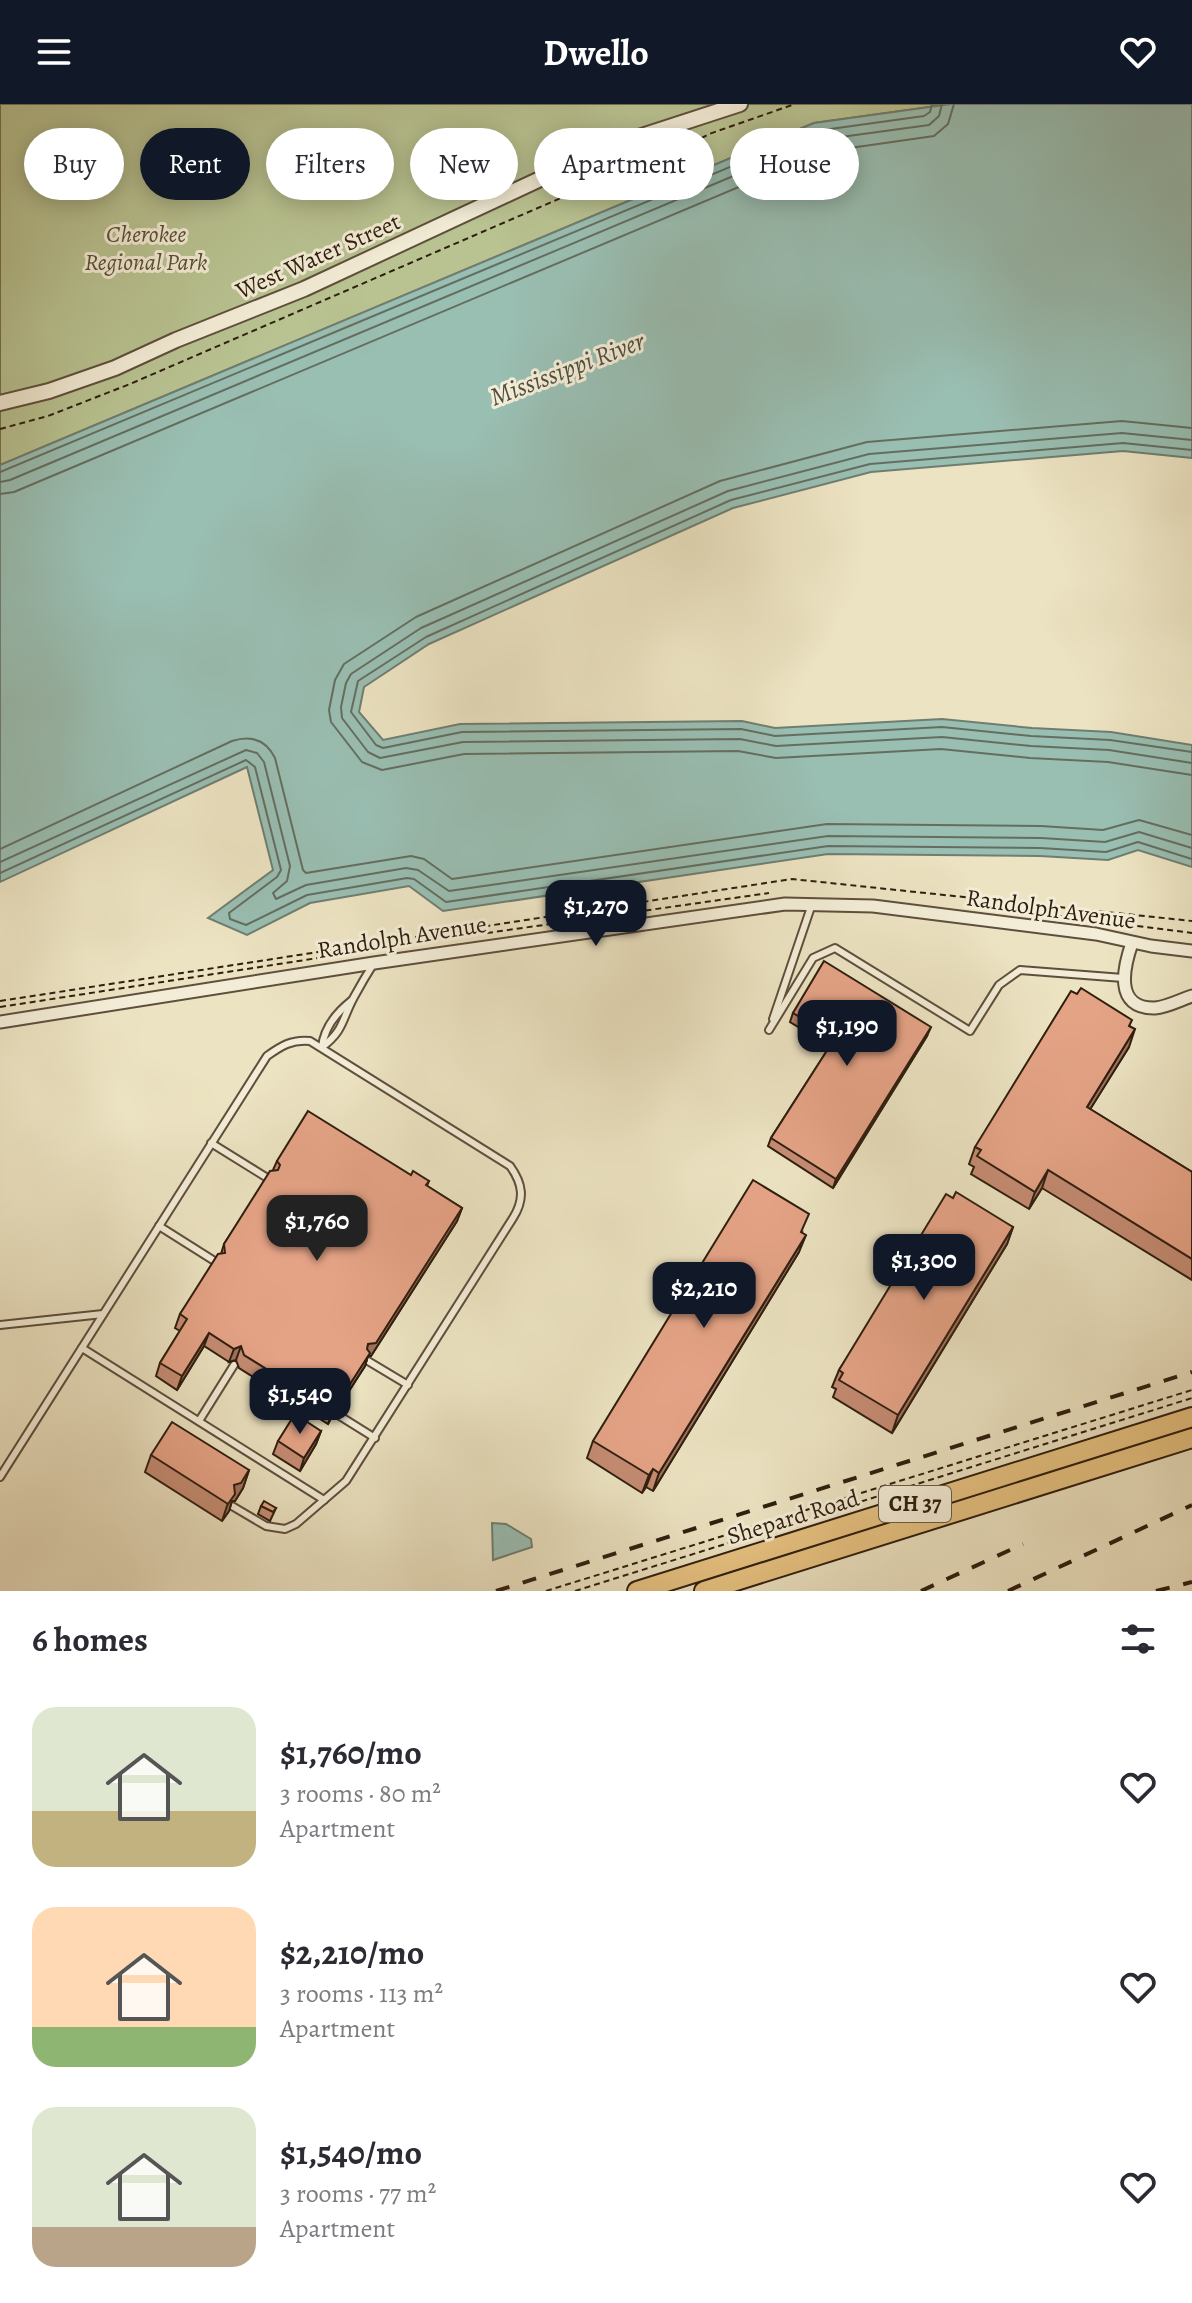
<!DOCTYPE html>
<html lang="en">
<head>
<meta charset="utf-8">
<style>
	:root { --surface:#fff; --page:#f7f7f7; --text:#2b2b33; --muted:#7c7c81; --accent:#111827 }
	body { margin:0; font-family:Alegreya,serif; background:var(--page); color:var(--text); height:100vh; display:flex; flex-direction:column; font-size:30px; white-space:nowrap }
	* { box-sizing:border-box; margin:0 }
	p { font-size:26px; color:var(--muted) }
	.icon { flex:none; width:44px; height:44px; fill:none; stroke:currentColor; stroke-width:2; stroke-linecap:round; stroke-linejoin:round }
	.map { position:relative; height:1487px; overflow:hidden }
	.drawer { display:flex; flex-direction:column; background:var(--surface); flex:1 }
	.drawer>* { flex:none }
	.hud { position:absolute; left:24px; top:24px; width:1144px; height:72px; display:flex; gap:16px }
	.price { position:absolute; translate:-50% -68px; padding:0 18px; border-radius:16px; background:var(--accent); color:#fff; font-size:26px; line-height:52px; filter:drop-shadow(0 2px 4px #0008) }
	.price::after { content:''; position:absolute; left:50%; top:48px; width:24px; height:18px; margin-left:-12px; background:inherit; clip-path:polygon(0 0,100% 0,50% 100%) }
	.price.selected { background:#222; color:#fff }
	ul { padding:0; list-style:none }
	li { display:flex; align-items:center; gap:24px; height:200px; padding:0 32px }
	li span { display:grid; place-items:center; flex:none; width:224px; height:160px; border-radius:24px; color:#555 }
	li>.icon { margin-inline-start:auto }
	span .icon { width:96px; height:96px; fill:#fffc; stroke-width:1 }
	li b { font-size:34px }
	h2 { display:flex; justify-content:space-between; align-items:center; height:96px; padding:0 32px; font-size:34px }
	.pill { padding:0 28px; border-radius:36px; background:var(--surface); box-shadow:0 4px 20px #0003; font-size:28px; line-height:72px }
	.pill.selected { background:var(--accent); color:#fff }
	header { display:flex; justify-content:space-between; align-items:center; height:104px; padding:0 32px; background:var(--accent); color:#fff; font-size:36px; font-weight:700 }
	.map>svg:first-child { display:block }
</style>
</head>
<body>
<header><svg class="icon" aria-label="menu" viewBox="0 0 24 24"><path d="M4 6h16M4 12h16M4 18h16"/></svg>Dwello<svg class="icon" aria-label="heart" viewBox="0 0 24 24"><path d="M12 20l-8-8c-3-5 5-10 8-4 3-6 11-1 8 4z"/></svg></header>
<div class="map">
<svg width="1192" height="1487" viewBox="0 0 1192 1487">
	<rect width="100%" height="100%" fill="#ece3c2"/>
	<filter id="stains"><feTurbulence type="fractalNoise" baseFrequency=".0025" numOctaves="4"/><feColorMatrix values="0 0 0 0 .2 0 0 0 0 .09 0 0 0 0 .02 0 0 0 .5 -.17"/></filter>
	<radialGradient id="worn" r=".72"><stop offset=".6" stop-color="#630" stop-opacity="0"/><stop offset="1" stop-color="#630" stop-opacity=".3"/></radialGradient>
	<polygon fill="#b9c392" stroke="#747050" stroke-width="2" points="0,0 951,0 814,19 0,361"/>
	<g fill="#99beb2" stroke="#6f7e71" stroke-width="2">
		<polygon points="951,0 1192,0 1192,354 1123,347 871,368 733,404 429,540 364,583 359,608 383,636 460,620 742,617 775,624 942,615 1032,624 1111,628 1192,641 1192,763 1138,746 1108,756 1040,752 828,750 443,807 409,782 310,799 247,831 208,814 273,766 247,663 0,778 0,361 814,19"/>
		<polygon points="492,1419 506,1420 531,1435 532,1443 493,1456"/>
	</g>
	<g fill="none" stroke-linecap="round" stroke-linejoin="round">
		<g stroke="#646e60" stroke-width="2">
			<polyline points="1192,324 1122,317 867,338 720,377 416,513 344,560 335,576 329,606 331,618 362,658 382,666 464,650 738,647 776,654 941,645 1030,654 1108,658 1192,671"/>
			<polyline points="1192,336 1122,329 869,350 728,387 421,524 351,570 346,579 341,603 342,614 368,648 380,654 463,638 740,635 776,642 942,633 1031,642 1109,646 1192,659"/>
			<polyline points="1192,346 1123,339 870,360 731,396 426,533 358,577 351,608 376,641 383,644 462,628 741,625 775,632 942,623 1031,632 1110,636 1192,648"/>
			<polyline points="0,368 816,27 924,12 930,8 932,0"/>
			<polyline points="0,378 10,376 819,36 929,21 939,12 942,0"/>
			<polyline points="0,390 14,388 822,48 934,32 948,20 954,0"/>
			<path d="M 0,745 L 232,637 C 251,631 266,636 275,654 L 303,766 L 306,769 L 411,752 L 424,755 L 452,775 L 827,720 L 1041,722 L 1103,726 L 1139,716 L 1192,731"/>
			<polyline points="0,758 246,646 257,649 264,658 290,762 287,777 273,789 276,795 306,781 406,764 418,766 449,787 828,732 1041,734 1105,738 1139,728 1192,744"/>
			<polyline points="0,769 246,656 255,663 281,766 277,773 229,809 230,815 246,821 307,791 407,774 414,775 446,798 828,742 1040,744 1106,748 1138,738 1192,755"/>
		</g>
		<defs>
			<g id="service">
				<polyline points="773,915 812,800"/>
				<polyline points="769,926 813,854 835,844 970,927 999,881 1020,866 1123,874"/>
				<path d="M 322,943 C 344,927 342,915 354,893 C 360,882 367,870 374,859"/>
				<path d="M 322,943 C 324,924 336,909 351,897"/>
				<polyline points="211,1039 269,1075"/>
				<polyline points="159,1122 216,1158"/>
				<polyline points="0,1221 103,1210"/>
				<polyline points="82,1244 324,1396"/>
				<polyline points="368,1257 408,1281"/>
				<polyline points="335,1309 375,1334"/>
				<polyline points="199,1317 234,1261"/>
				<path d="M 0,1373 L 267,952 C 281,942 292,935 310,937 L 510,1062 C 523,1080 525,1095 513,1114 L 346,1377 L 296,1420 L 285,1425 L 266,1422 L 232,1402"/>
			</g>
			<g id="minor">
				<path d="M 1132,839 C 1124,862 1113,905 1155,904 C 1167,903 1180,896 1192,892"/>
				<polyline points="0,918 374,859 785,800 873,802 1096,830 1151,842 1192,847"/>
			</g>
			<polyline id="tertiary" points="0,299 49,287 115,264 176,236 304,185 611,42 740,0"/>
			<g id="trunk">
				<polyline points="637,1487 1192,1313"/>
				<polyline points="704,1487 1192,1334"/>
			</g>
		</defs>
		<use href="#service" stroke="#5e4f3c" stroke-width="10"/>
		<use href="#minor" stroke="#5e4f3c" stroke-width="15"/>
		<use href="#tertiary" stroke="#5e4f3c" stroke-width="18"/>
		<use href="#trunk" stroke="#2f1e0f" stroke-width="22"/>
		<g stroke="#2f1e0f" stroke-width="2" stroke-dasharray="6 4" stroke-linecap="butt">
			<polyline points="0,325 48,312 130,280 605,75 669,52 709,30 795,0"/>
			<polyline points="1058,812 1192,829"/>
			<polyline points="487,829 769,789"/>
			<polyline points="0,897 792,775 1192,817"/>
			<polyline points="0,903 318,854"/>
			<polyline points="546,1487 1192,1286"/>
			<polyline points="575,1487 1192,1294"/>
		</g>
		<use href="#service" stroke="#f3edd7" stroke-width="6"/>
		<use href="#minor" stroke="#f3edd7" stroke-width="11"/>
		<use href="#tertiary" stroke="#f3edd7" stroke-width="14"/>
		<use href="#trunk" stroke="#e6c281" stroke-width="18"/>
		<g stroke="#2f1e0f" stroke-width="4" stroke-dasharray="14 14" stroke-linecap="butt">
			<polyline points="496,1487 1192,1268"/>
			<polyline points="921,1487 1023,1440"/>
			<polyline points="1008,1487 1192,1401"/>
			<polyline points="1156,1487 1192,1478"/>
		</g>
	</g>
	<g fill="#c58c73" stroke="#2f1e0f" stroke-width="2">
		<polygon points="793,909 927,932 833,1084 768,1042 771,1034 830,942 790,918"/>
		<polygon points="1130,923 1129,943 1090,1005 1192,1068 1192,1176 1042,1084 1029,1105 971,1070 974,1063 969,1060 975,1043"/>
		<polygon points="277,1057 411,1071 429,1077 427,1082 462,1104 457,1117 371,1252 368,1252 365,1262 338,1304 336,1304 328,1320 239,1264 236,1256 229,1258 204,1242 177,1286 156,1272 160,1259 180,1227 175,1224 180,1210 221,1150 224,1140 273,1066"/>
		<polygon points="953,1094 1013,1123 1007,1140 892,1329 833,1293 836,1285 832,1283 839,1266"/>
		<polygon points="802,1129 799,1148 653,1387 646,1383 642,1389 587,1354 593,1337"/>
		<polygon points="321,1327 316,1340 300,1367 273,1350 278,1337"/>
		<polygon points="151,1351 249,1366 243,1384 235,1397 232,1397 229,1407 222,1417 145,1368"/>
		<polygon points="261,1402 276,1404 270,1417 258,1410"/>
	</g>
	<g fill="#a0725e" stroke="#2f1e0f" stroke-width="2">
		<polygon points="931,923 927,932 833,1084 836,1075"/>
		<polygon points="1135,925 1129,943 1081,1020 1087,1003"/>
		<polygon points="1048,1066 1042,1084 1029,1105 1035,1088"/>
		<polygon points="462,1104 457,1117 371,1252 368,1252 365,1262 338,1304 336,1304 328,1320 333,1307 333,1303 330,1307 334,1293 363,1253 368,1240"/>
		<polygon points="1013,1123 1007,1140 892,1329 898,1311"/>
		<polygon points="806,1131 799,1148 653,1387 659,1369"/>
		<polygon points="209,1229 204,1242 177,1286 182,1272"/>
		<polygon points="241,1242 236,1256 229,1258 234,1245"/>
		<polygon points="321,1327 316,1340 300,1367 304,1354"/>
		<polygon points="653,1365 646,1383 642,1389 649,1371"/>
		<polygon points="249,1366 243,1384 235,1397 232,1397 229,1407 222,1417 234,1381"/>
	</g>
	<g fill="#e5a386" stroke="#2f1e0f" stroke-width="2">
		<polygon points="824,857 931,923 836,1075 771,1034 835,934 793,909"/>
		<polygon points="1081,884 1132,916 1129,922 1135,925 1087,1003 1192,1068 1192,1155 1048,1066 1035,1088 977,1052 981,1046 975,1043 1071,887 1077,890"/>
		<polygon points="308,1007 411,1071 413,1067 429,1077 426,1081 462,1104 376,1239 368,1240 367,1245 370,1249 343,1291 338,1290 334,1293 337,1301 333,1307 244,1251 241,1242 234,1245 209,1229 182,1272 160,1259 187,1215 180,1210 218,1150 225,1149 224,1140 270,1067 278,1066 280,1061 277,1057"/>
		<polygon points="753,1076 809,1110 801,1128 806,1131 659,1369 653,1365 649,1371 593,1337"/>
		<polygon points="956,1088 1013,1123 898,1311 839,1276 843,1269 839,1266 946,1090 953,1094"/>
		<polygon points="295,1310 321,1327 304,1354 278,1337"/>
		<polygon points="172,1318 249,1366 241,1379 234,1381 235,1390 228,1400 151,1351"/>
		<polygon points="264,1397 276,1404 273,1408 261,1402"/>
	</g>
	<g text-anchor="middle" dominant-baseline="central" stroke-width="6" stroke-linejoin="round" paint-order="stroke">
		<rect fill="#f3edd7" stroke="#6a5c4b" stroke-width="2" x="879" y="1382" width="72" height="36" rx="6"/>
		<g font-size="22" font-weight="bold" fill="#2f1e0f">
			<text x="915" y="1400">CH 37</text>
		</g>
		<g font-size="24" font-style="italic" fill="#585036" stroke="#f3edd7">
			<text x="146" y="130">Cherokee<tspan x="146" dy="28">Regional Park</tspan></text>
		</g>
		<g font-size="24" fill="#2f1e0f" stroke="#f3edd7">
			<text transform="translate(318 152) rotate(-24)">West Water Street</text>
			<text transform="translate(1051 805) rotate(8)">Randolph Avenue</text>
			<text transform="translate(402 833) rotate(-9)">Randolph Avenue</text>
			<text transform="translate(793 1413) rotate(-17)">Shepard Road</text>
		</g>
		<g font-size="26" font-style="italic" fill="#4f4e40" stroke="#f3edd7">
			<text transform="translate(567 265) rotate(-21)">Mississippi River</text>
		</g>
	</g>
	<rect width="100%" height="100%" filter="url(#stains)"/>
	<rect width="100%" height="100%" fill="url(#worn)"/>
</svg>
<b class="price" style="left:596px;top:844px">$1,270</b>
<b class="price" style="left:847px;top:964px">$1,190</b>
<b class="price selected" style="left:317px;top:1159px">$1,760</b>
<b class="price" style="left:924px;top:1198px">$1,300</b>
<b class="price" style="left:704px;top:1226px">$2,210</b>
<b class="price" style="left:300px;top:1332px">$1,540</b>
<div class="hud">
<a class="pill">Buy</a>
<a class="pill selected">Rent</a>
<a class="pill">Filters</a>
<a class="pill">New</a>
<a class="pill">Apartment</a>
<a class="pill">House</a>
</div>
</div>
<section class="drawer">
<h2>6 homes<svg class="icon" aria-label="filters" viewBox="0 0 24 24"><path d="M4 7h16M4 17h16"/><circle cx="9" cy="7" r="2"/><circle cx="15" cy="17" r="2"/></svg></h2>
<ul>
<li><span style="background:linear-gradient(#dfe7d0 65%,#c2b280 0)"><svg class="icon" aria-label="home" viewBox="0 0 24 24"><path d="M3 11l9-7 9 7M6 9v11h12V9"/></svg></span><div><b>$1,760/mo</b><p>3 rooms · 80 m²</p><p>Apartment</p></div><svg class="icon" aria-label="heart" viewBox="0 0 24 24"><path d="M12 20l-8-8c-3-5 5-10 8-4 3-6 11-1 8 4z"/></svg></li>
<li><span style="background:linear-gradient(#ffd9b3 75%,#8fb573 0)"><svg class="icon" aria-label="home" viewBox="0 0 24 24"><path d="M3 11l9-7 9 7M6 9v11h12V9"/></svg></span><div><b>$2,210/mo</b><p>3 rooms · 113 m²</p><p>Apartment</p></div><svg class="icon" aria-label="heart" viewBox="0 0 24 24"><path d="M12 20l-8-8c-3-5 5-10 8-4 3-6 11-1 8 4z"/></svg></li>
<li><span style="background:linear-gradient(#dfe7d0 75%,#b9a48a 0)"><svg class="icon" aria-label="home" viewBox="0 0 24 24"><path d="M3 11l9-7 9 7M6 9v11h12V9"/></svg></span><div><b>$1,540/mo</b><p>3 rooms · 77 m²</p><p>Apartment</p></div><svg class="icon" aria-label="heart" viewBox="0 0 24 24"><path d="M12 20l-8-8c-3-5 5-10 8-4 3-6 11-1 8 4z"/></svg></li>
</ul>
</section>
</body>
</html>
